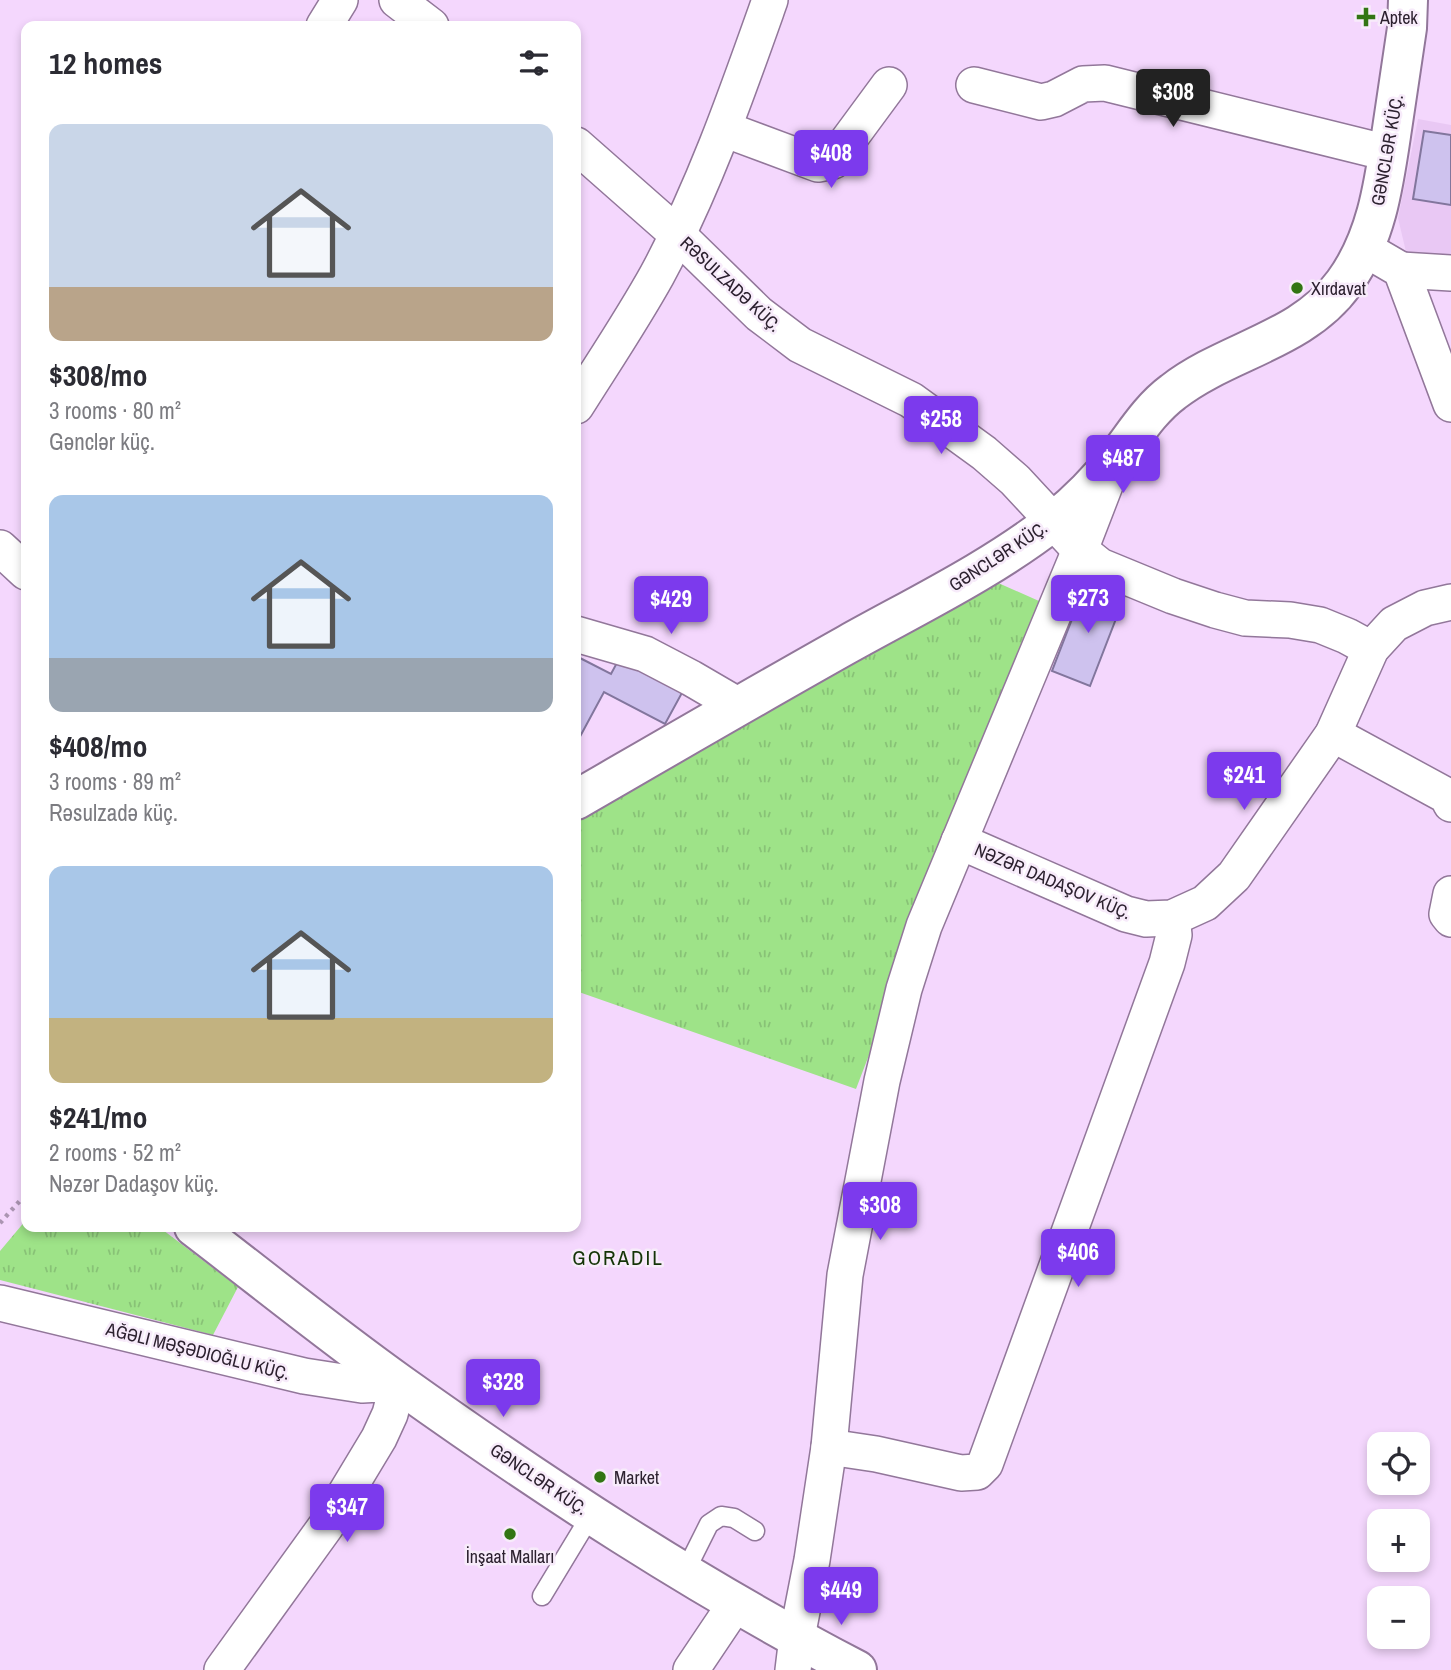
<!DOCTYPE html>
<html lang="en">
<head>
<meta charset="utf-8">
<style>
	:root { --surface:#fff; --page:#f2f2f3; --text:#2b2b33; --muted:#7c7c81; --accent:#7c3aed }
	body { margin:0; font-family:"Archivo Narrow",sans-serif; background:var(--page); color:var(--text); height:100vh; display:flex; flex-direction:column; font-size:26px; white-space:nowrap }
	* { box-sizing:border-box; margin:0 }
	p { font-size:23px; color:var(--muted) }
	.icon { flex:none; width:38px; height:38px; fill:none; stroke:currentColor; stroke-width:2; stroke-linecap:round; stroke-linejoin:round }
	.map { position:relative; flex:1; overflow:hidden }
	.details { position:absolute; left:21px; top:21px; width:560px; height:1211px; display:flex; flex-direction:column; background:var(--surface); border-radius:14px; box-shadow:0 4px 10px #0003 }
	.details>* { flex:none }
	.buttons { position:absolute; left:1367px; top:1432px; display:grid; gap:14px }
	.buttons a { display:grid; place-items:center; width:63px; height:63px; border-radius:14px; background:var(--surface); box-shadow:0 4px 10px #0003; font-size:35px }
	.price { position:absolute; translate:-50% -60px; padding:0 16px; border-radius:7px; background:var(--accent); color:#fff; font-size:23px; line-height:46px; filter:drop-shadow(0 2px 4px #0008) }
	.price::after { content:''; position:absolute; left:50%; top:42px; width:21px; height:16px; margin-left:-10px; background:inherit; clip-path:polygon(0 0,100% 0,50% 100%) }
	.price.selected { background:#222; color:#fff }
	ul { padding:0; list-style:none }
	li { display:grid; align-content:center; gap:14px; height:371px; padding:0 28px }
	li span { display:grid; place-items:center; height:217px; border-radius:14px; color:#555 }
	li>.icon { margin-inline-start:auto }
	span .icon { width:126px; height:126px; fill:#fffc; stroke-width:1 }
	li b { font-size:30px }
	h2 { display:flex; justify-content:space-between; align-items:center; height:84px; padding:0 28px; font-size:30px }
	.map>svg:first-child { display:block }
</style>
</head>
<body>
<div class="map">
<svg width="1451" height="1670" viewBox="0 0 1451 1670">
	<defs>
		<pattern id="grass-tufts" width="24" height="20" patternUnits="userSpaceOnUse" patternTransform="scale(1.75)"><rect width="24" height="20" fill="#9ee388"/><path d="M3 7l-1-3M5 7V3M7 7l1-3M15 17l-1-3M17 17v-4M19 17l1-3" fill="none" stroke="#88c276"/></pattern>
	</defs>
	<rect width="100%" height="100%" fill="#f4d7fd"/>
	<polygon fill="#e9c8f4" points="1418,119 1451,125 1451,259 1407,256 1398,218"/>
	<g fill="url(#grass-tufts)">
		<polygon points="996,582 1039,601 1017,668 856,1089 576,991 576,814 632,777 940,616"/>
		<polygon points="26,1220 26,1227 159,1227 238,1287 213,1335 0,1280 0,1251"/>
	</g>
	<g fill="#cec2ee" stroke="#82769d" stroke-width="2">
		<polygon points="1424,131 1451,135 1451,205 1413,199"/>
		<polygon points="1086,583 1124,598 1090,686 1052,671"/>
		<polygon points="578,657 611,674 620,657 683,691 665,724 604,692 576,744 576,661"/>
	</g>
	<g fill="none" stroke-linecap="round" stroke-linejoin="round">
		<defs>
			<g id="service">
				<polyline points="685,1572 709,1524 721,1516 734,1518 755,1531"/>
				<polyline points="542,1596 591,1515"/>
			</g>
			<g id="minor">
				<polyline points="397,0 431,26"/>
				<polyline points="324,26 340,0"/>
				<polyline points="974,85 1041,102 1054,99 1083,84 1105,83 1388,153"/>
				<polyline points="724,129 818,164 833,161 889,85"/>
				<polyline points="576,145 677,234 759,314 800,345 911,400 984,453 1015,480 1080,550 1100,566 1173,596 1215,610 1245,618 1290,620 1320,625 1347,636 1371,649"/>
				<polyline points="1365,249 1401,270 1451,404"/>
				<polyline points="1401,270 1451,273"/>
				<path d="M 576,406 C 603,363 632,320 657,275 C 704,188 737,93 770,0"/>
				<polyline points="0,548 26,572"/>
				<polyline points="576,634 645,654 691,678 739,706"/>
				<polyline points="1333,734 1447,796 1451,804"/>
				<polyline points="959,841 1126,914 1146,919 1172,918 1205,903 1234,876 1333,734 1371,649 1394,624 1425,608 1451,602"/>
				<polyline points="1451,894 1447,914 1451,919"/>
				<polyline points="0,1303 304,1376 362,1385 398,1383 390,1414 379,1438 326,1526 222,1670"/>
				<polyline points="829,1447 876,1454 961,1473 977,1472 985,1464 1167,963 1174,935 1172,918"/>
				<polyline points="691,1670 736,1603"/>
				<polyline points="793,1670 797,1637 812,1560 829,1447 845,1275 882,1081 904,989 924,926 1080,550 1112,467"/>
			</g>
			<g id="tertiary">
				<path d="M 576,800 C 666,748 757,695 848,644 C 918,605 991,570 1055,520 C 1078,502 1100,479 1118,456 C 1135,434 1150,409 1173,392 C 1227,350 1302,341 1344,283 C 1377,238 1384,183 1392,129 C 1397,95 1402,61 1407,28 L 1408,0"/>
				<path d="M 194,1227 C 262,1279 330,1334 400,1384 C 546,1488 697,1587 857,1670"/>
			</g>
		</defs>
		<use href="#service" stroke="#92779a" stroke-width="21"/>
		<use href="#minor" stroke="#92779a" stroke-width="38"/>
		<use href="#tertiary" stroke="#92779a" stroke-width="42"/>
		<polyline stroke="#ab95b2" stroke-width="4.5" stroke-dasharray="3.5 5" stroke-linecap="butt" points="0,1223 26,1194"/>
		<use href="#service" stroke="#fff" stroke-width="18"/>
		<use href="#minor" stroke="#fff" stroke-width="35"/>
		<use href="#tertiary" stroke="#fff" stroke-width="38"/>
	</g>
	<g fill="#327513" stroke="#f7ebfa" stroke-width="2.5">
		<path d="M1362.5 6.5h7v7h7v7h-7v7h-7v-7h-7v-7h7z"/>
		<circle cx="1297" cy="288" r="7"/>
		<circle cx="600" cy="1477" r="7"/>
		<circle cx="510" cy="1534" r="7"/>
	</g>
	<g text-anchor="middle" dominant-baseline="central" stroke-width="5" stroke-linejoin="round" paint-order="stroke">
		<g font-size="18" fill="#2c212f" stroke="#f7ebfa" text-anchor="start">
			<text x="1380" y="17">Aptek</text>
			<text x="1311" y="288">Xırdavat</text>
			<text x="614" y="1477">Market</text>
			<text x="510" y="1556" text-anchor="middle">İnşaat Malları</text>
		</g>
		<g font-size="18" fill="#2c212f" stroke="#f7ebfa">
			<text transform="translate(1387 150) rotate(-80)">GƏNCLƏR KÜÇ.</text>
			<text transform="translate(731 284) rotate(43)">RƏSULZADƏ KÜÇ.</text>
			<text transform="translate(998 556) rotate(-33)">GƏNCLƏR KÜÇ.</text>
			<text transform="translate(1053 881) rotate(23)">NƏZƏR DADAŞOV KÜÇ.</text>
			<text transform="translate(198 1351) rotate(14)">AĞƏLI MƏŞƏDIOĞLU KÜÇ.</text>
			<text transform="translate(539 1479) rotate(34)">GƏNCLƏR KÜÇ.</text>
		</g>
		<g font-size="21" letter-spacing="2" fill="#143407" stroke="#f7ebfa">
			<text x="618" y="1257">GORADIL</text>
		</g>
	</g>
</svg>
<div class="buttons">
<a><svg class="icon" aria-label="locate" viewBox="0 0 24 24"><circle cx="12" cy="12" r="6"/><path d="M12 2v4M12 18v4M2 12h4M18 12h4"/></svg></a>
<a>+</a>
<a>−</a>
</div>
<b class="price selected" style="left:1173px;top:129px">$308</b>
<b class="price" style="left:831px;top:190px">$408</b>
<b class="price" style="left:941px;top:456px">$258</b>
<b class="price" style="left:1123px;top:495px">$487</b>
<b class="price" style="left:1088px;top:635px">$273</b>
<b class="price" style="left:671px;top:636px">$429</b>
<b class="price" style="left:1244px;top:812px">$241</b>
<b class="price" style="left:880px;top:1242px">$308</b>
<b class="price" style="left:1078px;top:1289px">$406</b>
<b class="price" style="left:503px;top:1419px">$328</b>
<b class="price" style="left:347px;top:1544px">$347</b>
<b class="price" style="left:841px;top:1627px">$449</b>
<section class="details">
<h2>12 homes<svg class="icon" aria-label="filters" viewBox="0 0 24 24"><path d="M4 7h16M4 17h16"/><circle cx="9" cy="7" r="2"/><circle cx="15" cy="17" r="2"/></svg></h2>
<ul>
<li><span style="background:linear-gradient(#c9d6e8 75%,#b9a48a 0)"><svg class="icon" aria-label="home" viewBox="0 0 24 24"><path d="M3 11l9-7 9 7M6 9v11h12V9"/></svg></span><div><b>$308/mo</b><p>3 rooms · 80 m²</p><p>Gənclər küç.</p></div></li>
<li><span style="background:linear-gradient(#a9c7e8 75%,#9aa5b1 0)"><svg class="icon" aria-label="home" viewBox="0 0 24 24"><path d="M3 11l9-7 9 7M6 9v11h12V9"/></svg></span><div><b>$408/mo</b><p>3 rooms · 89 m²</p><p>Rəsulzadə küç.</p></div></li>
<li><span style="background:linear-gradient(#a9c7e8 70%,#c2b280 0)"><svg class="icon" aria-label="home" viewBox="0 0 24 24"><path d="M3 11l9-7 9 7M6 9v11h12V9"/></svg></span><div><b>$241/mo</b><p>2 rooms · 52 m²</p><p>Nəzər Dadaşov küç.</p></div></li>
</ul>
</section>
</div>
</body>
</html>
